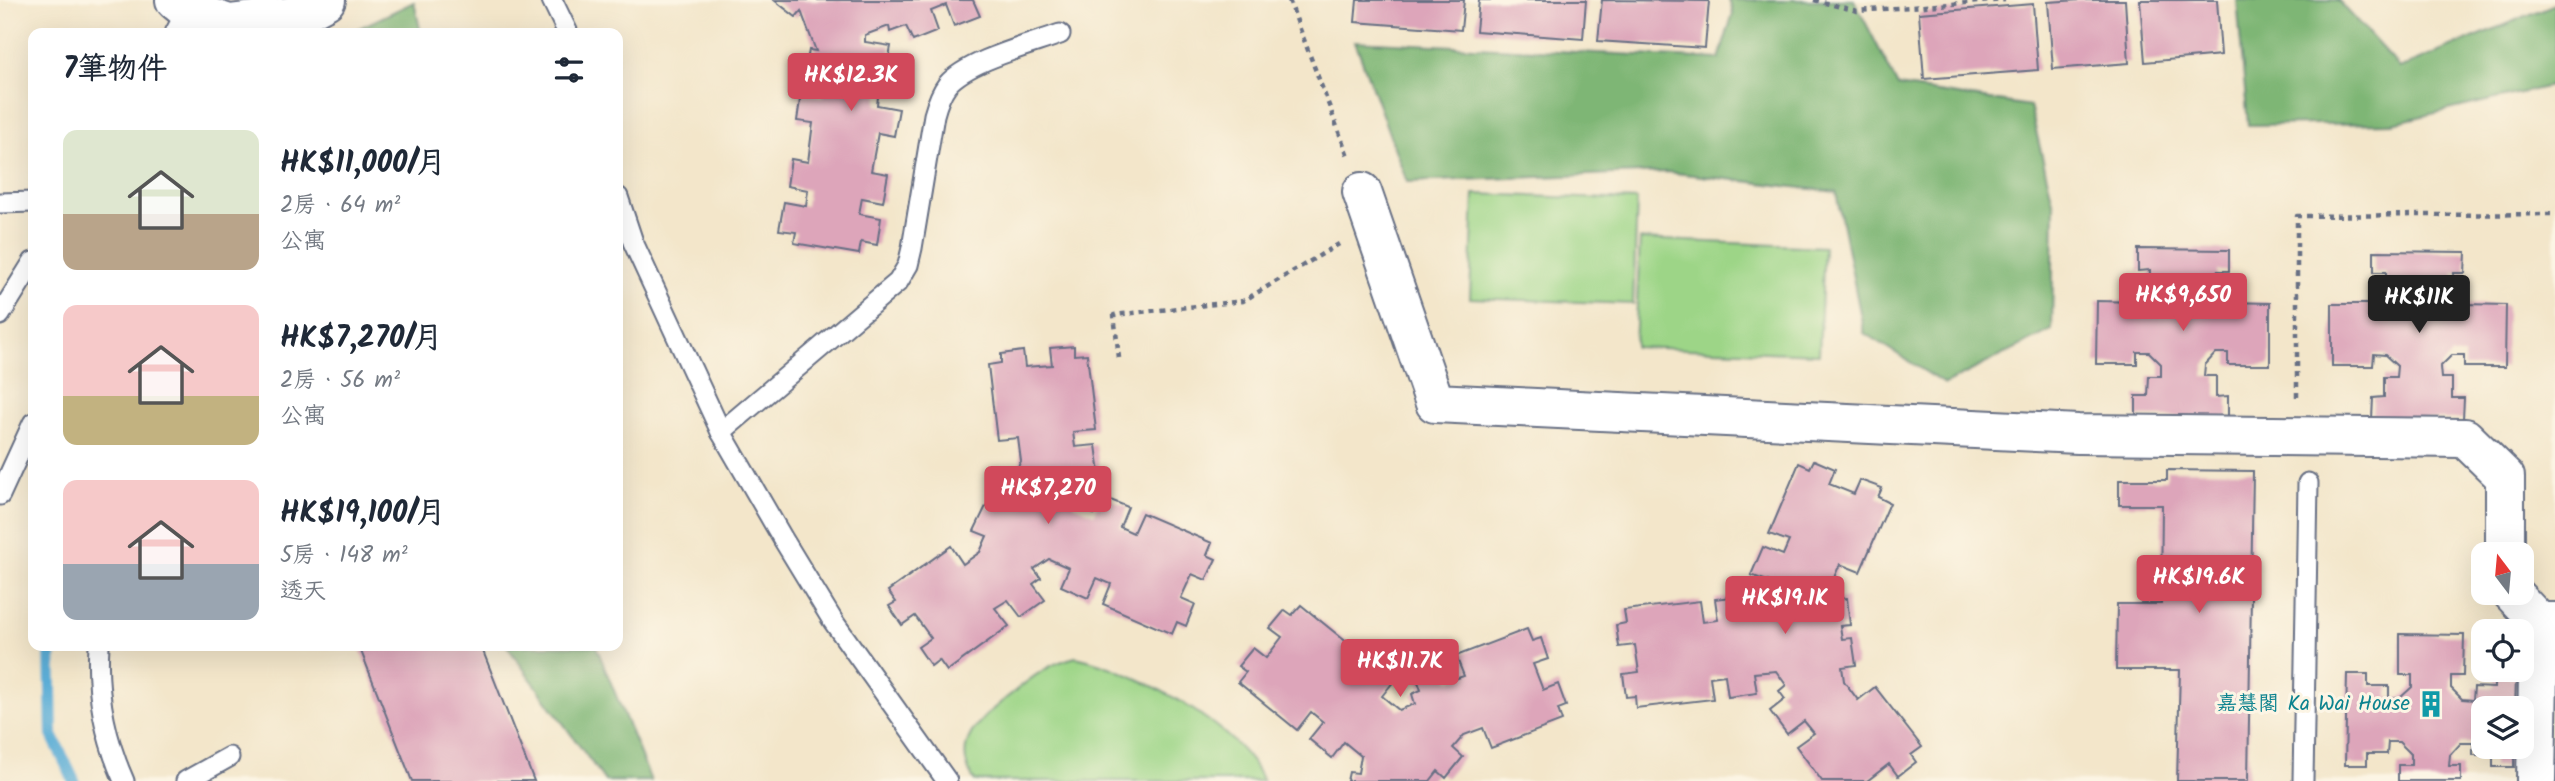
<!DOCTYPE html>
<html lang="zh-TW">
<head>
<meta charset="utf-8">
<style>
	:root { --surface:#fff; --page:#f2f2f3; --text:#1f2937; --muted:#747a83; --accent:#d1495b }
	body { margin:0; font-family:Kalam,"LXGW WenKai TC",sans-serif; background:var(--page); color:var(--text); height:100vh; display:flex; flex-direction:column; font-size:26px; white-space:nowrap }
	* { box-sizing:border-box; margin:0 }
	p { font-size:23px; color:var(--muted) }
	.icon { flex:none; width:38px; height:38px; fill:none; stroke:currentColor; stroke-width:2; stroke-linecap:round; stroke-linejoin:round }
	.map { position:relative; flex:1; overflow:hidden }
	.sheet { position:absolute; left:28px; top:28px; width:595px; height:623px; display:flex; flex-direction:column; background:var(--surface); border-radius:14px; box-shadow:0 7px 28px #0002 }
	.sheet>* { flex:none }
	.needle { width:46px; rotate:344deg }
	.buttons { position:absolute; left:2471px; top:542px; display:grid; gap:14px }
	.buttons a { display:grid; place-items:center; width:63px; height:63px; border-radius:14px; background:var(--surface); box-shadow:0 7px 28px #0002; font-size:35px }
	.price { position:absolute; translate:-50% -60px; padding:0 16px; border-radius:7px; background:var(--accent); color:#fff; font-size:23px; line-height:46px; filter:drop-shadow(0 2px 4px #0008) }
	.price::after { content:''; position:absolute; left:50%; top:42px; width:21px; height:16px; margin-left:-10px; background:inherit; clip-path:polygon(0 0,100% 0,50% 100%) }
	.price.current { background:#222; color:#fff }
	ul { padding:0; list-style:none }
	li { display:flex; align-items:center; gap:21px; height:175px; padding:0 35px }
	li span { display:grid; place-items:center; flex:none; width:196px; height:140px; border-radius:14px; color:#555 }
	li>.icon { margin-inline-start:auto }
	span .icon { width:84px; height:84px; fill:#fffc; stroke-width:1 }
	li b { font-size:30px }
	h2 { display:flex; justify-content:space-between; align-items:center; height:84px; padding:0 35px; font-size:30px }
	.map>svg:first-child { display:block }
</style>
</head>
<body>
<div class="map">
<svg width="2555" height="781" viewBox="0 0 2555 781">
	<rect width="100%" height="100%" fill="#fcf5e5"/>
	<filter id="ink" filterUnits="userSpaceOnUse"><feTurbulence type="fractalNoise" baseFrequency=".0143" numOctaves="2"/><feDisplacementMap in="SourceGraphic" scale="14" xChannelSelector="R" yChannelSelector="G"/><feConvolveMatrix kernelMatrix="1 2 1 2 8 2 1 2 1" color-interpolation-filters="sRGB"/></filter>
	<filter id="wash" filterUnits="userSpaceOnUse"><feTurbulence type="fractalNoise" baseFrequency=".00686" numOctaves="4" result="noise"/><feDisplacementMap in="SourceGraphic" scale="28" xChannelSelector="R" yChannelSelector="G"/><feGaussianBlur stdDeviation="1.57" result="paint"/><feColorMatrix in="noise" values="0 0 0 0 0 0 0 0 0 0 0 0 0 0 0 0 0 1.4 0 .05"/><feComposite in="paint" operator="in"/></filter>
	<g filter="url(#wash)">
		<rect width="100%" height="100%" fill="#f3e6ca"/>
		<g fill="#9dd587" stroke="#5c8272" stroke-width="2">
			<polygon points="1474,194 1637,200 1633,304 1470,298"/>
			<polygon points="1640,239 1824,247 1819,354 1635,347"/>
			<path d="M 1076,657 C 1135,670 1237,724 1263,781 L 975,781 C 948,743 983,717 1010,695 C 1031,678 1049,663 1076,657 Z"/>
		</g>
		<g fill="#7eb674" stroke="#4c7269" stroke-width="2">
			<polygon points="1729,0 1854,0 1898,86 2030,106 2054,206 2052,330 1945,384 1864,333 1836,192 1667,172 1407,182 1355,41 1719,59 1733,13"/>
			<polygon points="2237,0 2338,0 2400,68 2555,4 2555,85 2393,123 2248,125"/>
			<polygon points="414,2 421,33 349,33"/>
			<polygon points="507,646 596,646 651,781 605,781"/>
		</g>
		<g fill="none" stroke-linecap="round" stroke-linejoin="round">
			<polyline stroke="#5badd6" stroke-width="12" points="50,646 52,735 74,781"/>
		</g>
		<g id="blocks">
			<g fill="#dda5ba">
				<polygon points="774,0 973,0 980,16 954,26 946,5 931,11 938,31 913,41 906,26 890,32 889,26 865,35 865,42 891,46 888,63 905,65 901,92 879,89 877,105 899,109 894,136 878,133 871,171 888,174 883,202 862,198 859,214 881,218 877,245 861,242 859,254 794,243 796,232 779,230 784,202 806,206 808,190 787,186 791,159 808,162 813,123 797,121 801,93 823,97 826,81 804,78 809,50 816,51 801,11 796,17"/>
				<polygon points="1357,0 1464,0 1461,30 1355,22"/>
				<polygon points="1479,0 1586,0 1583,39 1476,31"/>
				<polygon points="1602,0 1709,1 1705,48 1598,41"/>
				<polygon points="2080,0 2125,0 2129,63 2053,69 2048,2"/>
				<polygon points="2140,0 2217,0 2221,55 2145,62"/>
				<polygon points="2033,4 2038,70 1924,79 1919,13"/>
				<polygon points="2138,249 2229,250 2229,271 2217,271 2217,291 2206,291 2205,303 2217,314 2228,315 2228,302 2270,303 2270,365 2228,365 2228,353 2216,353 2205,365 2204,376 2216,376 2216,397 2228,396 2228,417 2136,417 2136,396 2148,396 2149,376 2161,376 2161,364 2149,352 2137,352 2137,364 2096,364 2097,301 2138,302 2138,314 2149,314 2161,303 2161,291 2149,291 2150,270 2138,271"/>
				<polygon points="2374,251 2466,252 2465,273 2454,273 2453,293 2441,293 2441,305 2453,316 2465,316 2465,304 2506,305 2505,367 2464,367 2464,355 2452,355 2440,367 2441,378 2452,378 2452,398 2464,398 2463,419 2372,419 2373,398 2384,397 2384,377 2396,377 2397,366 2385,355 2374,354 2373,366 2332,366 2332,304 2374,304 2374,316 2386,316 2397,304 2398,293 2386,293 2386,272 2374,272"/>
				<polygon points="1074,346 1074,355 1087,354 1096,430 1073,432 1075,447 1096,445 1100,474 1080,476 1081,487 1072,487 1073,505 1094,514 1101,496 1128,507 1120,527 1133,533 1142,513 1212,543 1207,555 1216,559 1206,580 1192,574 1181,598 1195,604 1186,626 1177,622 1172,634 1103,604 1111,584 1097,578 1088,598 1061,586 1069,568 1049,559 1034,569 1041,578 1033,584 1045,600 1021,617 1008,600 995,608 1009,626 947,671 939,660 931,666 918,647 931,638 915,616 902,625 889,606 896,602 888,591 951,546 963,564 980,552 987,536 974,531 986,506 995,510 1001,497 991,494 1002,469 1014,474 1021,461 1018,438 997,440 988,365 1001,363 1001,354 1023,351 1025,367 1052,365 1050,348"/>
				<polygon points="1814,460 1835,469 1829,484 1854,494 1860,480 1882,488 1878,497 1890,503 1860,572 1840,564 1832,582 1834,599 1847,598 1850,625 1840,626 1842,639 1852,638 1856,665 1842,667 1844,681 1858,700 1875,687 1922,747 1911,755 1916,762 1898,776 1889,764 1867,781 1822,781 1796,746 1814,733 1804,721 1787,734 1770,711 1785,699 1779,691 1786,685 1776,671 1754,673 1757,693 1728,697 1725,675 1710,677 1713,699 1636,708 1635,696 1626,697 1623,674 1639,672 1635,645 1619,647 1616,625 1626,623 1624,610 1700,601 1703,622 1718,620 1715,599 1744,595 1747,614 1769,611 1776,596 1766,591 1770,582 1751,575 1763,547 1783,555 1789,541 1769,534 1799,463 1810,468"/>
				<polygon points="2167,470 2253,471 2248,781 2177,781 2180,670 2116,670 2117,604 2161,604 2162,505 2119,505 2119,480 2167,480"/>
				<polygon points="1301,605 1360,653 1346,670 1357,680 1371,663 1394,681 1382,696 1399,710 1415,704 1412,694 1421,690 1414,671 1442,661 1449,681 1464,676 1456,656 1527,629 1532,641 1541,638 1548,659 1533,664 1543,690 1558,684 1566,706 1558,709 1562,721 1491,748 1483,728 1464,735 1453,748 1463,757 1446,778 1438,771 1430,781 1347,781 1349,772 1358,773 1361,756 1344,742 1332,758 1309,739 1323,722 1311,712 1297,730 1238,682 1246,672 1238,666 1253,648 1266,658 1282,637 1270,628 1285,610 1292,615"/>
				<polygon points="2400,634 2464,635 2463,676 2451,676 2451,688 2462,699 2473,700 2474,687 2494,688 2494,676 2516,677 2515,709 2483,709 2483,747 2514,747 2514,767 2493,767 2493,755 2473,755 2473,743 2461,743 2450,755 2449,766 2461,766 2461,781 2398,781 2398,765 2411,765 2411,754 2399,742 2388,742 2387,754 2367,754 2367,765 2345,765 2347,674 2368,674 2368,686 2389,686 2389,698 2400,698 2412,687 2412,675 2400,675"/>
				<polygon points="373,646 481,646 534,781 412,781 361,651"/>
			</g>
		</g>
	</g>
	<g filter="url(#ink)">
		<use href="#blocks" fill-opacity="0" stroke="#676f84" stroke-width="2"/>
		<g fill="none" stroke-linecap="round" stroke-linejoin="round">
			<defs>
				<g id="lane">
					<polyline points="552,0 568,33"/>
					<polyline points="175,33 187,10"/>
					<polyline points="618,197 633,242 721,432 783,539 833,621 947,781"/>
					<polyline points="0,203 33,202"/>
					<polyline points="0,315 33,262"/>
					<path d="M 721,432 L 898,282 L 908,265 L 912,248 L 934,115 C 937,104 940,94 947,85 C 967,61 1030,45 1060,34"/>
					<polyline points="0,495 33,423"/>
					<path d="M 99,646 C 96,693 105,738 124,781"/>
					<polyline points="186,781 229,757"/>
					<polyline points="2303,781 2308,483"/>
				</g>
				<g id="street">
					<polyline points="175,0 187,10 229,24 296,16 326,0"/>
					<polyline points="1362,192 1435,403 2078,434 2465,438 2505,477 2505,555"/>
					<polyline points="2512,593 2539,622"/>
					<polyline points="2536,781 2539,622 2555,622"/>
				</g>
			</defs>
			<use href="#lane" stroke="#676f84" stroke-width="23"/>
			<use href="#street" stroke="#676f84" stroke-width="42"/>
			<g stroke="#676f84" stroke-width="4.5" stroke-dasharray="5 5" stroke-linecap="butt">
				<polyline points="1289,0 1348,156"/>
				<polyline points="1814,0 1857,11 2005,0"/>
				<polyline points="1119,358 1114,315 1243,301 1339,244"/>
				<polyline points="2297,397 2297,216 2555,214"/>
			</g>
			<use href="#lane" stroke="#fff" stroke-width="19"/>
			<use href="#street" stroke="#fff" stroke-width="38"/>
		</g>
	</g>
	<defs>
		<symbol id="building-bare" viewBox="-9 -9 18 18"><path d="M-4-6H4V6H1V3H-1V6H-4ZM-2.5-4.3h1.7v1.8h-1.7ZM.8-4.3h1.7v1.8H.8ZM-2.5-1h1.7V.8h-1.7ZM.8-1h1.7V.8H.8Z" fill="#0f9aa8" stroke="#fcf5e5" stroke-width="2.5" paint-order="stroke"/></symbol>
	</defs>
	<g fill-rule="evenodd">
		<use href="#building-bare" x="2412" y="685" width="38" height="38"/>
	</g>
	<g text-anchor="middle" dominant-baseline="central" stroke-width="6" stroke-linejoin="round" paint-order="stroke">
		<g font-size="21" fill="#0d838f" stroke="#fcf5e5" text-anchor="end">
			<text x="2410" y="704">嘉慧閣 Ka Wai House</text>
		</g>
	</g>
</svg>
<div class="buttons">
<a><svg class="needle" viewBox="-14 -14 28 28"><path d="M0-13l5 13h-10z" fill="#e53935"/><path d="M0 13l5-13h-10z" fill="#747a83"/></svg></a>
<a><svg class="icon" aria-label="locate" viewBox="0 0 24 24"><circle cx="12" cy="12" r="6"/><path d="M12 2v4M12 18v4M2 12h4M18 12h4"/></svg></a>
<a><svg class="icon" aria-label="layers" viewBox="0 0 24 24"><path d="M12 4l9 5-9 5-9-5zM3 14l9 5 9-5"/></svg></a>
</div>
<b class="price" style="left:851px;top:113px">HK$12.3K</b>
<b class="price" style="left:2183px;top:333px">HK$9,650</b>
<b class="price current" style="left:2419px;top:335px">HK$11K</b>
<b class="price" style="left:1048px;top:526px">HK$7,270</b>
<b class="price" style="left:2199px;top:615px">HK$19.6K</b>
<b class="price" style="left:1785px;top:636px">HK$19.1K</b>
<b class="price" style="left:1400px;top:699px">HK$11.7K</b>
<section class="sheet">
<h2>7筆物件<svg class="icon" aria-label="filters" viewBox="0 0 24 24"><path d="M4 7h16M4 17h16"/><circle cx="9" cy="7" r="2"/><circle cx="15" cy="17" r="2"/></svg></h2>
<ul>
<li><span style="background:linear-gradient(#dfe7d0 60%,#b9a48a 0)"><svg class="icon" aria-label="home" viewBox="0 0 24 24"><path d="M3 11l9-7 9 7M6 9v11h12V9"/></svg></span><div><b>HK$11,000/月</b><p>2房 · 64 m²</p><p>公寓</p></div></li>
<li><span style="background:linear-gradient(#f6c9c9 65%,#c2b280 0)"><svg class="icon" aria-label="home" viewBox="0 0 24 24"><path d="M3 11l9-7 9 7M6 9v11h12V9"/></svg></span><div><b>HK$7,270/月</b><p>2房 · 56 m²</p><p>公寓</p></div></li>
<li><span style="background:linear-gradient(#f6c9c9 60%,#9aa5b1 0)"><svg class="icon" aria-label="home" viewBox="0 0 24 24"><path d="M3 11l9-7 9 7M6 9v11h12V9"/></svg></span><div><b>HK$19,100/月</b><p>5房 · 148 m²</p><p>透天</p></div></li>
</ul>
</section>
</div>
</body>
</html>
